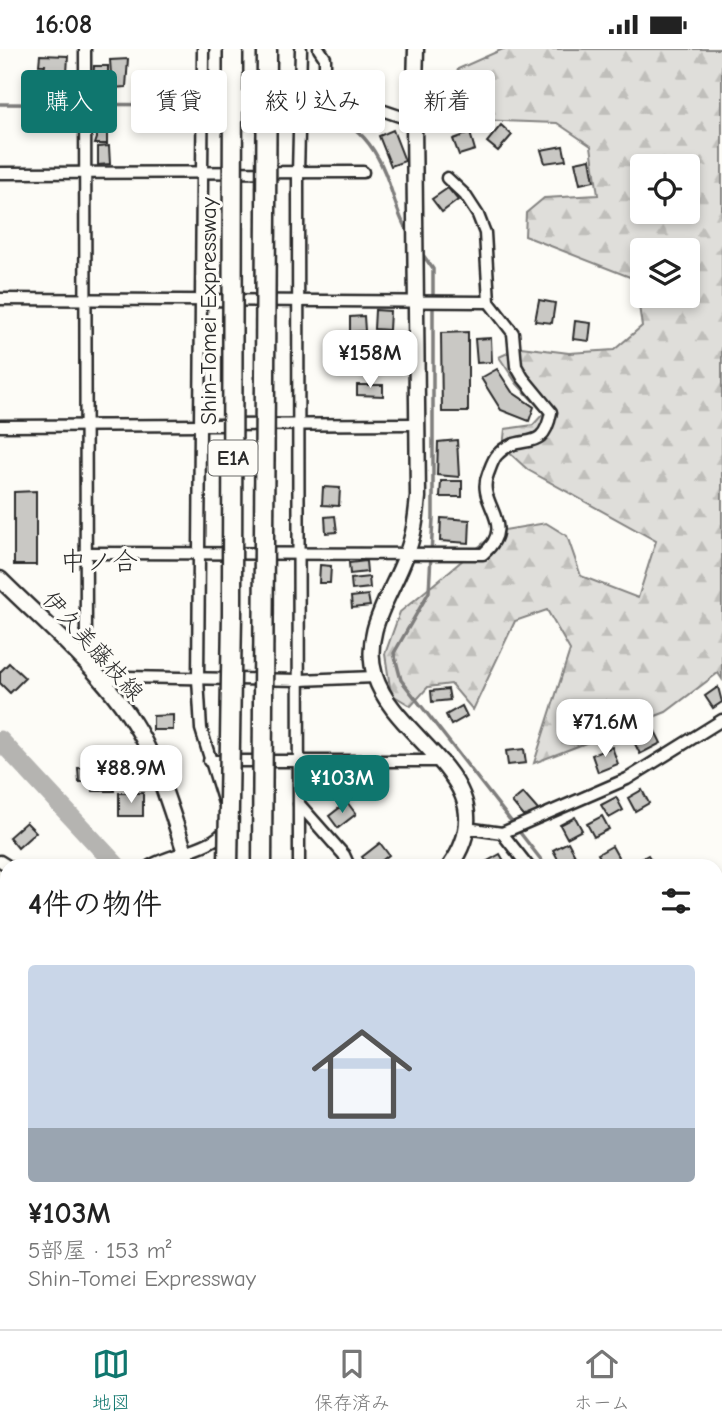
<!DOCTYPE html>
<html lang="ja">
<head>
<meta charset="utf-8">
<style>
	:root { --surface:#fff; --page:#f2f2f2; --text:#222; --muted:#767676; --line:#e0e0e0; --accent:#0f766e }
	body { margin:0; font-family:"Comic Neue","Klee One",sans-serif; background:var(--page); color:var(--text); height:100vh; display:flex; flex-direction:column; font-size:26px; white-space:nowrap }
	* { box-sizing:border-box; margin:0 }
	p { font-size:23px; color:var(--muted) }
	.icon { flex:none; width:38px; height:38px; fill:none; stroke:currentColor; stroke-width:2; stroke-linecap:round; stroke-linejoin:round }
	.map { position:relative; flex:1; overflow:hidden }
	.drawer { position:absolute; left:0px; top:810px; width:723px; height:471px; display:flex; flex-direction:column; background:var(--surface); border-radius:21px 21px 0 0; box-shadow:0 4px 10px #0003 }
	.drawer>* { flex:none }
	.banner { position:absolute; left:21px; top:21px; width:681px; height:63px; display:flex; gap:14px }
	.tools { position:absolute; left:630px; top:105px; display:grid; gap:14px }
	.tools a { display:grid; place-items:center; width:70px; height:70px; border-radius:7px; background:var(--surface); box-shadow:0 4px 10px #0003; font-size:35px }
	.price { position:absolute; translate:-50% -60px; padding:0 16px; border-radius:14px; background:#fff; color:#222; font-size:23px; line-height:46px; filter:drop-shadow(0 2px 4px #0008) }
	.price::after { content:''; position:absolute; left:50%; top:42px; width:21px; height:16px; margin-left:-10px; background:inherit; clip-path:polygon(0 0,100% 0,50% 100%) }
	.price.selected { background:var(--accent); color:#fff }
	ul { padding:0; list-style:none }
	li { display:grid; align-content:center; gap:14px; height:371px; padding:0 28px }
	li span { display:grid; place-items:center; height:217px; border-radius:7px; color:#555 }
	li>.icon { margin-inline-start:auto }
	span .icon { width:126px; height:126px; fill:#fffc; stroke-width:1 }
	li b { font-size:30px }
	h2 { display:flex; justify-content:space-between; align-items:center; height:84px; padding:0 28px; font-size:30px }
	.chip { padding:0 24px; border-radius:7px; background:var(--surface); box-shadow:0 4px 10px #0003; font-size:24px; line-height:63px }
	.chip.selected { background:var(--accent); color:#fff }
	.status { display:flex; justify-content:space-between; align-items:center; height:49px; padding:0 35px; background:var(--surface); direction:ltr }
	.status svg { height:19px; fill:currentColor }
	.tab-bar { display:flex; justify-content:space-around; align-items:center; height:98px; border-top:2px solid var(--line); background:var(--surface); font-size:19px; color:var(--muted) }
	.tab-bar a { display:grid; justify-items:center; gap:4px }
	.tab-bar .selected { color:var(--accent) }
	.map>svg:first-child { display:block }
</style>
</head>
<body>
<div class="status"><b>16:08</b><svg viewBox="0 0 49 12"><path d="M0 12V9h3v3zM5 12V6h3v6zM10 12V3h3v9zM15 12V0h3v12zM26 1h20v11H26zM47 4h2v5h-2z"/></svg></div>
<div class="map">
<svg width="722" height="1280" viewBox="0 0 722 1280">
	<defs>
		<pattern id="forest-firs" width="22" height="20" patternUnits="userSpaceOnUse" patternTransform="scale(1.75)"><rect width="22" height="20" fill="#dfdeda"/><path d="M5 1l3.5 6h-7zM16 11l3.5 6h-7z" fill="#c0bfbb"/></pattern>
	</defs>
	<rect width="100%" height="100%" fill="#fdfcf7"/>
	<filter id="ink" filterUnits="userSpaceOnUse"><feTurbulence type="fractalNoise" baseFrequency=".0143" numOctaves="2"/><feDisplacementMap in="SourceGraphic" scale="14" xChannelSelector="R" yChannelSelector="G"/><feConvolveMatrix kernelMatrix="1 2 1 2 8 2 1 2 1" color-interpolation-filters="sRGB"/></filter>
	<g filter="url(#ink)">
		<g fill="url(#forest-firs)" stroke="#858482" stroke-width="2" fill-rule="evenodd">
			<path d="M 503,0 L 722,0 L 722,630 L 718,624 L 666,663 L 534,714 L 570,601 L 547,561 L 515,572 L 473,661 L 451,635 L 428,638 L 411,657 L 391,645 L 385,605 L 400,563 L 498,482 L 546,474 L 567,487 L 581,527 L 638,549 L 656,492 L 528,421 L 503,398 L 505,380 L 533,376 L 544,364 L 517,335 L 499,308 L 521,298 L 569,304 L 614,301 L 642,277 L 635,230 L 525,187 L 526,164 L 544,149 L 598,146 L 591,97 L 557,74 L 446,70 L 458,20 ZM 642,117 L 688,117 L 688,163 L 642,163 ZM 642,201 L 688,201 L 688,247 L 642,247 Z"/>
			<polygon points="722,860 722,968 716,963 716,880"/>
			<polygon points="0,971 7,973 7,1056 0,1034"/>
		</g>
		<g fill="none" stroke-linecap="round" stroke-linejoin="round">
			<g stroke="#7e7d7b" stroke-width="3.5">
				<polyline points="0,55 229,56"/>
				<polyline points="240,56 260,56"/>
				<path d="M 272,56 C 316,56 355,66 378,109 C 392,133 394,162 409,185"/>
				<polyline points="421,203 433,220 433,469 429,543 394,604 401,631 546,817"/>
				<polyline points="716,1040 722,1049"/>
			</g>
			<g stroke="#b5b4b1" stroke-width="19">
				<polyline points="0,691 117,817"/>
				<polyline points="530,1274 535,1280"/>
			</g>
		</g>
		<g fill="#c9c8c4" stroke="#2b2b2b" stroke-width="2">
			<polygon points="40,6 68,7 67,25 56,27 56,22 44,22 45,16 39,16"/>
			<polygon points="128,10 126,38 112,39 110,11"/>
			<polygon points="94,17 108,17 108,34 93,34"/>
			<polygon points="61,62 75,62 78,80 61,80"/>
			<polygon points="96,72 107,72 107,95 95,95 97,89"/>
			<polygon points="501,76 512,86 498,102 487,93"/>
			<polygon points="393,81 405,112 391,117 379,87"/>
			<polygon points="470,84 475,101 459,106 453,90"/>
			<polygon points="109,97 110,115 98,116 98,98"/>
			<polygon points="563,97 566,111 545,114 541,101"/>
			<polygon points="590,110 594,132 580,135 575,113"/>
			<polygon points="448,139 458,151 442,163 432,150"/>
			<polygon points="539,251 555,254 552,274 535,272"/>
			<polygon points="375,261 390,262 389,281 374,280"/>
			<polygon points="364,267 365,282 350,283 350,268"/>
			<polygon points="575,272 591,274 589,292 573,290"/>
			<polygon points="468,283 468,363 442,363 441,284"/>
			<polygon points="491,289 492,313 477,314 475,290"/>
			<polygon points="355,292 369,292 368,311 354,311"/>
			<polygon points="497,320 512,343 534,358 529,372 501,361 481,329"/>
			<polygon points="357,336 383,336 383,347 357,346"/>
			<polygon points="457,391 459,428 437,426 438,393"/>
			<polygon points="441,432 462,432 462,448 440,448"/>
			<polygon points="323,438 340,439 339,457 322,456"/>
			<polygon points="36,442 36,516 14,516 14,443"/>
			<polygon points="335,467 337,483 326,484 325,468"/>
			<polygon points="441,469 470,471 469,494 440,492"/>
			<polygon points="366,512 367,523 350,525 349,514"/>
			<polygon points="320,516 331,517 330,534 319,534"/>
			<polygon points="369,528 370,539 352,541 351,530"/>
			<polygon points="368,546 370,557 352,559 351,548"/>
			<polygon points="9,614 25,629 10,644 0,634 0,623"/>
			<polygon points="718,638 722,653 713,659 705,647"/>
			<polygon points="448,640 450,651 432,653 431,642"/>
			<polygon points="462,657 467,667 451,676 446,666"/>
			<polygon points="173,666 173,681 153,681 153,667"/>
			<polygon points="655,682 661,694 640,705 634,693"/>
			<polygon points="612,698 618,715 598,723 592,706"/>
			<polygon points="524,700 526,714 508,716 506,702"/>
			<polygon points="125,711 140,711 138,735 124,734"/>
			<polygon points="78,719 114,719 114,742 93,742 93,733 79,733"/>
			<polygon points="642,741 649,754 635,762 628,749"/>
			<rect x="119" y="744" width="24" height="23"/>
			<polygon points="523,744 538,761 527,771 512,753"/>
			<polygon points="616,748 623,761 609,769 601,756"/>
			<polygon points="347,753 356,765 338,779 329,767"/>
			<polygon points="602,767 609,780 594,788 587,775"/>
			<polygon points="575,768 582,781 567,789 560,776"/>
			<polygon points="26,773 36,783 18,799 9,788"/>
			<polygon points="568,793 575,806 560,814 553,801"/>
			<polygon points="380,794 389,806 375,817 369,817 362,808"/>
			<polygon points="612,797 622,815 605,817 598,805"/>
			<polygon points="500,805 507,817 488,817 486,813"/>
			<polygon points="648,806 655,817 635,817 634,814"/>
			<polygon points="0,832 7,837 7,880 0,875"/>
			<polygon points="0,897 7,901 7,917 0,928"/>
			<polygon points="682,1274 707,1274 699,1280 684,1280"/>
		</g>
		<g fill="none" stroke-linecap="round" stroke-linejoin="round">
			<defs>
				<g id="street">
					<polyline points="85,0 86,615"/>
					<polyline points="203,0 198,630 201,680 224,754"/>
					<polyline points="319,0 325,9 325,27 343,48 414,72"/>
					<polyline points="0,124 363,123"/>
					<polyline points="0,250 489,253"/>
					<polyline points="0,377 417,375"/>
					<path d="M 86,504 L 483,505 C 519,474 475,455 488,425 C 490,420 493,410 497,406 C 520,381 543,408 551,363 L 523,329 L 516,317 L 513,284 L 489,253 L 485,184 L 478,166 L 465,146 L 447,129"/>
					<polyline points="101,632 124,628 300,631 375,628"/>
					<polyline points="209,712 443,712"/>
					<polyline points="299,755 344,806 349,817"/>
					<polyline points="466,779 502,784 627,730 722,671"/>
					<polyline points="502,784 528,817"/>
					<polyline points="0,812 8,817"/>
					<path d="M 150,817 C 171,804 216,799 226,779"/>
					<polyline points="299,817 298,125 301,0"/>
					<polyline points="716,1057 722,1064"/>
					<polyline points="0,1069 7,1070"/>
					<polyline points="356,1280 357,1274"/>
					<polyline points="463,1280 467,1274"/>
				</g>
				<g id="secondary">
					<path d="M 416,0 L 414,72 L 418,448 C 416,468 414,487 406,506 C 392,546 361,582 375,627 C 396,694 510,732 450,817"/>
					<path d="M 0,530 C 51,581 117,633 148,700 C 165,737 176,779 190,817"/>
					<polyline points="562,1274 568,1280"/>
				</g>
				<g id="highway">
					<polyline points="206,1280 207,1274"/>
					<polyline points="245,1280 245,1274"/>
				</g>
			</defs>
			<use href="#street" stroke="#2b2b2b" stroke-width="15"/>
			<use href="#secondary" stroke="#2b2b2b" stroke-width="19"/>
			<use href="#highway" stroke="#2b2b2b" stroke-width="23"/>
			<use href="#street" stroke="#fdfcf7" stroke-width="10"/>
			<use href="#secondary" stroke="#fdfcf7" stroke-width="14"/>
			<use href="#highway" stroke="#fdfcf7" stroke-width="18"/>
			<defs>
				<g id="highway-bridge">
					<polyline points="228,817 232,565 233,0"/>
					<polyline points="262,817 267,0"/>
				</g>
			</defs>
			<use href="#highway-bridge" stroke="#2b2b2b" stroke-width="23" stroke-linecap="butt"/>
			<use href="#highway-bridge" stroke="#fdfcf7" stroke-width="18"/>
		</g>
	</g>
	<g text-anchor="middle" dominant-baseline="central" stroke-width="6" stroke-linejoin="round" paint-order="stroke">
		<rect fill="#fdfcf7" stroke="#6a6a68" stroke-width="2" x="208.5" y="391.5" width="49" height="35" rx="5"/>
		<g font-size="21" font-weight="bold" fill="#2b2b2b">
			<text x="233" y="409">E1A</text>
		</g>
		<g font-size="23" fill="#2b2b2b" stroke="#fdfcf7">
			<text transform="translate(208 262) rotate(-90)">Shin-Tomei Expressway</text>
			<text transform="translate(93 597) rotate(48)">伊久美藤枝線</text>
		</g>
		<g font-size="26" fill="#2b2b2b" stroke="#fdfcf7">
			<text x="99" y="513">中ノ合</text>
		</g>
	</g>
</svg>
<div class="tools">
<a><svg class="icon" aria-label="locate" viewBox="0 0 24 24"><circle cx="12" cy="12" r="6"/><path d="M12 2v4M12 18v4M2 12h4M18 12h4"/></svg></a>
<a><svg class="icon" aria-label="layers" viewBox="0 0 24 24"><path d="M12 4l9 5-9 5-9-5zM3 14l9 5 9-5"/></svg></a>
</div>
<b class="price" style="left:370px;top:341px">¥158M</b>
<b class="price" style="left:605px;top:710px">¥71.6M</b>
<b class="price" style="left:131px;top:756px">¥88.9M</b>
<b class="price selected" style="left:342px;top:766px">¥103M</b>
<div class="banner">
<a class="chip selected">購入</a>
<a class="chip">賃貸</a>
<a class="chip">絞り込み</a>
<a class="chip">新着</a>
</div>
<section class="drawer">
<h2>4件の物件<svg class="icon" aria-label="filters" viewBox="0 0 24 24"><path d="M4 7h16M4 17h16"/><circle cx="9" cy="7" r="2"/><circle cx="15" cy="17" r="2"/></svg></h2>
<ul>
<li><span style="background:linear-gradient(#c9d6e8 75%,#9aa5b1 0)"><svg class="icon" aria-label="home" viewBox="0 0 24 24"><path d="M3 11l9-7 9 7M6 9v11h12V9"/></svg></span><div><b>¥103M</b><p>5部屋 · 153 m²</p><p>Shin-Tomei Expressway</p></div></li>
</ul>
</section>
</div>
<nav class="tab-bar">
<a class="selected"><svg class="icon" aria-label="map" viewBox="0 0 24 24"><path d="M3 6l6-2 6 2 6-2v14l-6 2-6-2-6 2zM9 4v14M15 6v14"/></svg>地図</a>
<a><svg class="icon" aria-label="saved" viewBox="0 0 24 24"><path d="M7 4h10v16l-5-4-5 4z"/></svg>保存済み</a>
<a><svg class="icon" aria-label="home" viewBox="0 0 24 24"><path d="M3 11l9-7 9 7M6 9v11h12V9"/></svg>ホーム</a>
</nav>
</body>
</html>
